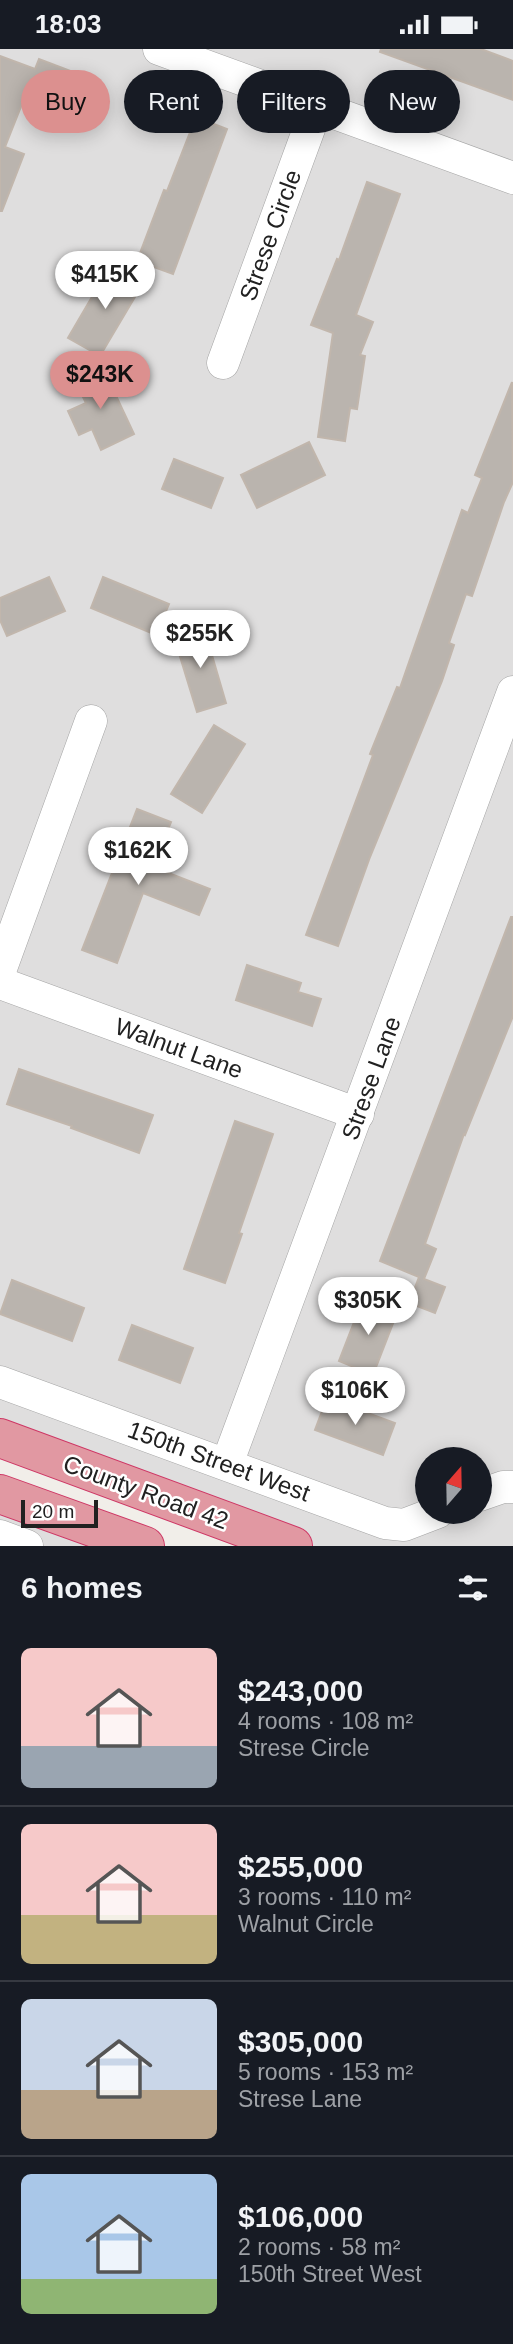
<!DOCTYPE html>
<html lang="en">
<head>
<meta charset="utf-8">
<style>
	:root { --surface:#171b24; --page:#242831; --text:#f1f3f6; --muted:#9ea1a6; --line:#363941; --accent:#dc908f }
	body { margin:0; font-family:Helvetica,sans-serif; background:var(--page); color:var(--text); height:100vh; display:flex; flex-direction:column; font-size:26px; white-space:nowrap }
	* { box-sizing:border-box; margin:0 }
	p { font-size:23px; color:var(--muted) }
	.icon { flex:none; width:38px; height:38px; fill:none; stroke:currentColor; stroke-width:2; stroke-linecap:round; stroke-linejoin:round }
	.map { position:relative; height:1497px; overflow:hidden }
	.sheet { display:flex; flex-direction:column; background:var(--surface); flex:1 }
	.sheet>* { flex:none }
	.guide { position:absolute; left:21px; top:21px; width:472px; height:63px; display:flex; gap:14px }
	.needle { width:46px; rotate:20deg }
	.buttons { position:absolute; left:415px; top:1398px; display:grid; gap:14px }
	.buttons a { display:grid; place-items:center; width:77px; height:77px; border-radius:50%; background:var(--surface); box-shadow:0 4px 18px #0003; font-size:35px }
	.scale { position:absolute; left:21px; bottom:18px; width:77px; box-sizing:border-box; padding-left:7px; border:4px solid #212121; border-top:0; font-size:19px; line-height:24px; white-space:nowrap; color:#212121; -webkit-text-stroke:5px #fff; paint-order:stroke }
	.price { position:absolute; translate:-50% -60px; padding:0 16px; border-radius:24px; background:#fff; color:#222; font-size:23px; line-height:46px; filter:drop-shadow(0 2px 4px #0008) }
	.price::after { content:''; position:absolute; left:50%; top:42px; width:21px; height:16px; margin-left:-10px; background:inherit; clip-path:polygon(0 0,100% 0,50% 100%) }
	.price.active { background:var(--accent); color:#111 }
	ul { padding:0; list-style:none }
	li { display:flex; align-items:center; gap:21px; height:175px; padding:0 21px }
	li+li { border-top:2px solid var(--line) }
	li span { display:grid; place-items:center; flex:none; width:196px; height:140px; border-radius:10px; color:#555 }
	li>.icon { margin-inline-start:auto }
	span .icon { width:84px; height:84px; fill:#fffc; stroke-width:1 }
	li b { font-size:30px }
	h2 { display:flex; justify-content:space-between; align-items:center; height:84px; padding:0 21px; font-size:30px }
	.tag { padding:0 24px; border-radius:32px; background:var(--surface); box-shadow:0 4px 18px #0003; font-size:24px; line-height:63px }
	.tag.active { background:var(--accent); color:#111 }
	.status { display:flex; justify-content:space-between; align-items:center; height:49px; padding:0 35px; background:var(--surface); direction:ltr }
	.status svg { height:19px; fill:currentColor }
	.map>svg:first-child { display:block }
</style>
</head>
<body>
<div class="status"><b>18:03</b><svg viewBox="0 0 49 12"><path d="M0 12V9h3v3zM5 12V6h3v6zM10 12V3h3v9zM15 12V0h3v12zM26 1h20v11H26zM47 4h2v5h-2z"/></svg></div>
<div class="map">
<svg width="513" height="1497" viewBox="0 0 513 1497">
	<rect width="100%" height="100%" fill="#f1eee9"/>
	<g fill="#dfdede" fill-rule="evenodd">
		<path d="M 0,0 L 513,0 L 513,1497 L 298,1497 L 0,1389 ZM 427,1410 L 480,1410 L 480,1463 L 427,1463 Z"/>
		<polygon points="0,1445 145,1497 0,1497"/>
	</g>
	<g fill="#bab4ae" stroke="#c1b6ac" stroke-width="2">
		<polygon points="381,0 481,0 513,12 513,51 380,3"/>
		<polygon points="0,7 35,20 39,10 76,24 65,54 28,40 5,98 24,105 2,162 0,162"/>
		<polygon points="196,68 227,80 173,225 137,212 164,141 167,142"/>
		<polygon points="367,133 400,145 356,266 373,273 360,306 365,307 357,360 350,359 345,392 318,388 333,284 311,276 337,210 339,211"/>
		<polygon points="110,217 142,236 100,307 68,289"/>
		<polygon points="103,319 134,385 101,401 92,380 79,386 68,362 86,354 75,332"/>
		<polygon points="512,333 513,433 504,453 472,547 466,545 449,594 454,596 442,632 370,808 338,897 306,886 373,706 370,705 397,638 400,639 462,461 468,464 482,429 475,426"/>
		<polygon points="309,393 325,426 257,459 241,426"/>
		<polygon points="174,410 223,429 211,459 162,440"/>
		<polygon points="49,528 65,562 7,587 0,571 0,549"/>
		<polygon points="103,528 169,555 156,586 91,559"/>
		<polygon points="204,579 226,654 197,663 174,588"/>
		<polygon points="214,676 245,695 202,764 171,745"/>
		<polygon points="137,760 171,773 153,818 210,840 199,866 143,844 117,914 82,901"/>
		<polygon points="511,868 513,868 513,967 465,1086 464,1085 425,1195 436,1200 424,1230 445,1238 435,1264 409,1254 419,1228 380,1212"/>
		<polygon points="247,916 301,934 298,943 321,950 312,977 236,951"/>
		<polygon points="19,1020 153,1066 139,1104 71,1079 72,1077 7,1055"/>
		<polygon points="235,1072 273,1085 239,1184 242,1185 225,1234 184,1220"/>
		<polygon points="12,1231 84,1259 72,1292 0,1265"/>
		<polygon points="363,1250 397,1264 373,1326 339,1312"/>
		<polygon points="132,1276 193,1299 180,1334 119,1311"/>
		<polygon points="327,1349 395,1374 383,1406 315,1381"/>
	</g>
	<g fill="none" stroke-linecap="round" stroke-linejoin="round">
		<defs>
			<g id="minor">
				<polyline points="159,0 513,129"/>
				<polyline points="223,314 317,58"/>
				<polyline points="0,922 91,672"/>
				<polyline points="0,934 358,1065"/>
				<polyline points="0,1333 385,1474 404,1476 438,1463"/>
				<polyline points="227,1415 513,643"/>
				<polyline points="480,1446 503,1438 513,1438"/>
				<polyline points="0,1487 27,1497"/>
			</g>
			<g id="highway">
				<polyline points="0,1389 293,1497"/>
				<polyline points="0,1445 145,1497"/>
			</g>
		</defs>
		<use href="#minor" stroke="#a5a5a5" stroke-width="33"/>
		<use href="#highway" stroke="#ce3765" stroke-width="40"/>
		<use href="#minor" stroke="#fff" stroke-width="32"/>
		<use href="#highway" stroke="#e198a2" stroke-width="38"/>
	</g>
	<g text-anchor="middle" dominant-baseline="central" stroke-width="5" stroke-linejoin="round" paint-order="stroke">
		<g font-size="24" fill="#212121" stroke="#fff">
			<text transform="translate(270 186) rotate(-70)">Strese Circle</text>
			<text transform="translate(179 999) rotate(20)">Walnut Lane</text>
			<text transform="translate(371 1029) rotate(-70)">Strese Lane</text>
			<text transform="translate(219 1412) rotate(20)">150th Street West</text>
			<text transform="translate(146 1443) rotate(20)">County Road 42</text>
		</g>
	</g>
</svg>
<div class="buttons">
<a><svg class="needle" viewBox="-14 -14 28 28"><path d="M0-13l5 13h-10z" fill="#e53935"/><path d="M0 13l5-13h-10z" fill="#9ea1a6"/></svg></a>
</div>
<div class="scale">20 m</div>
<b class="price" style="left:105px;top:262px">$415K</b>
<b class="price active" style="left:100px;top:362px">$243K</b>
<b class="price" style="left:200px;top:621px">$255K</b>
<b class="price" style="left:138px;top:838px">$162K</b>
<b class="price" style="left:368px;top:1288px">$305K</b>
<b class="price" style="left:355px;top:1378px">$106K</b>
<div class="guide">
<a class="tag active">Buy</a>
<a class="tag">Rent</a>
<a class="tag">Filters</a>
<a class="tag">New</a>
</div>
</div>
<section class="sheet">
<h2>6 homes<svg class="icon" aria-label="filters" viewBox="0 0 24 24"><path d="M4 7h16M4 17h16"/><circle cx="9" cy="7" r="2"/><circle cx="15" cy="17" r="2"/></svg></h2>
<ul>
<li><span style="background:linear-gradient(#f6c9c9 70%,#9aa5b1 0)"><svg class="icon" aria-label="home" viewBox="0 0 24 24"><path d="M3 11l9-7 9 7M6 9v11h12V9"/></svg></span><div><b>$243,000</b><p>4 rooms · 108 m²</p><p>Strese Circle</p></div></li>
<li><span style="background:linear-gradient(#f6c9c9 65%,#c2b280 0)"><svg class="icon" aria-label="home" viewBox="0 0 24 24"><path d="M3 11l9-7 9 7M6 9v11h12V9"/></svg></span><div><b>$255,000</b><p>3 rooms · 110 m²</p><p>Walnut Circle</p></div></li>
<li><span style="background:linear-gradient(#c9d6e8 65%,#b9a48a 0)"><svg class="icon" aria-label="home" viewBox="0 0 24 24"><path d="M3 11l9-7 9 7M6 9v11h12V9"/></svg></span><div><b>$305,000</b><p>5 rooms · 153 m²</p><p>Strese Lane</p></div></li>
<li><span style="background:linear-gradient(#a9c7e8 75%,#8fb573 0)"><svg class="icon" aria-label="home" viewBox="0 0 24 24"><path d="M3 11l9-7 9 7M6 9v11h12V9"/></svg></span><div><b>$106,000</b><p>2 rooms · 58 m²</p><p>150th Street West</p></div></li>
</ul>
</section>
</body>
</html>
